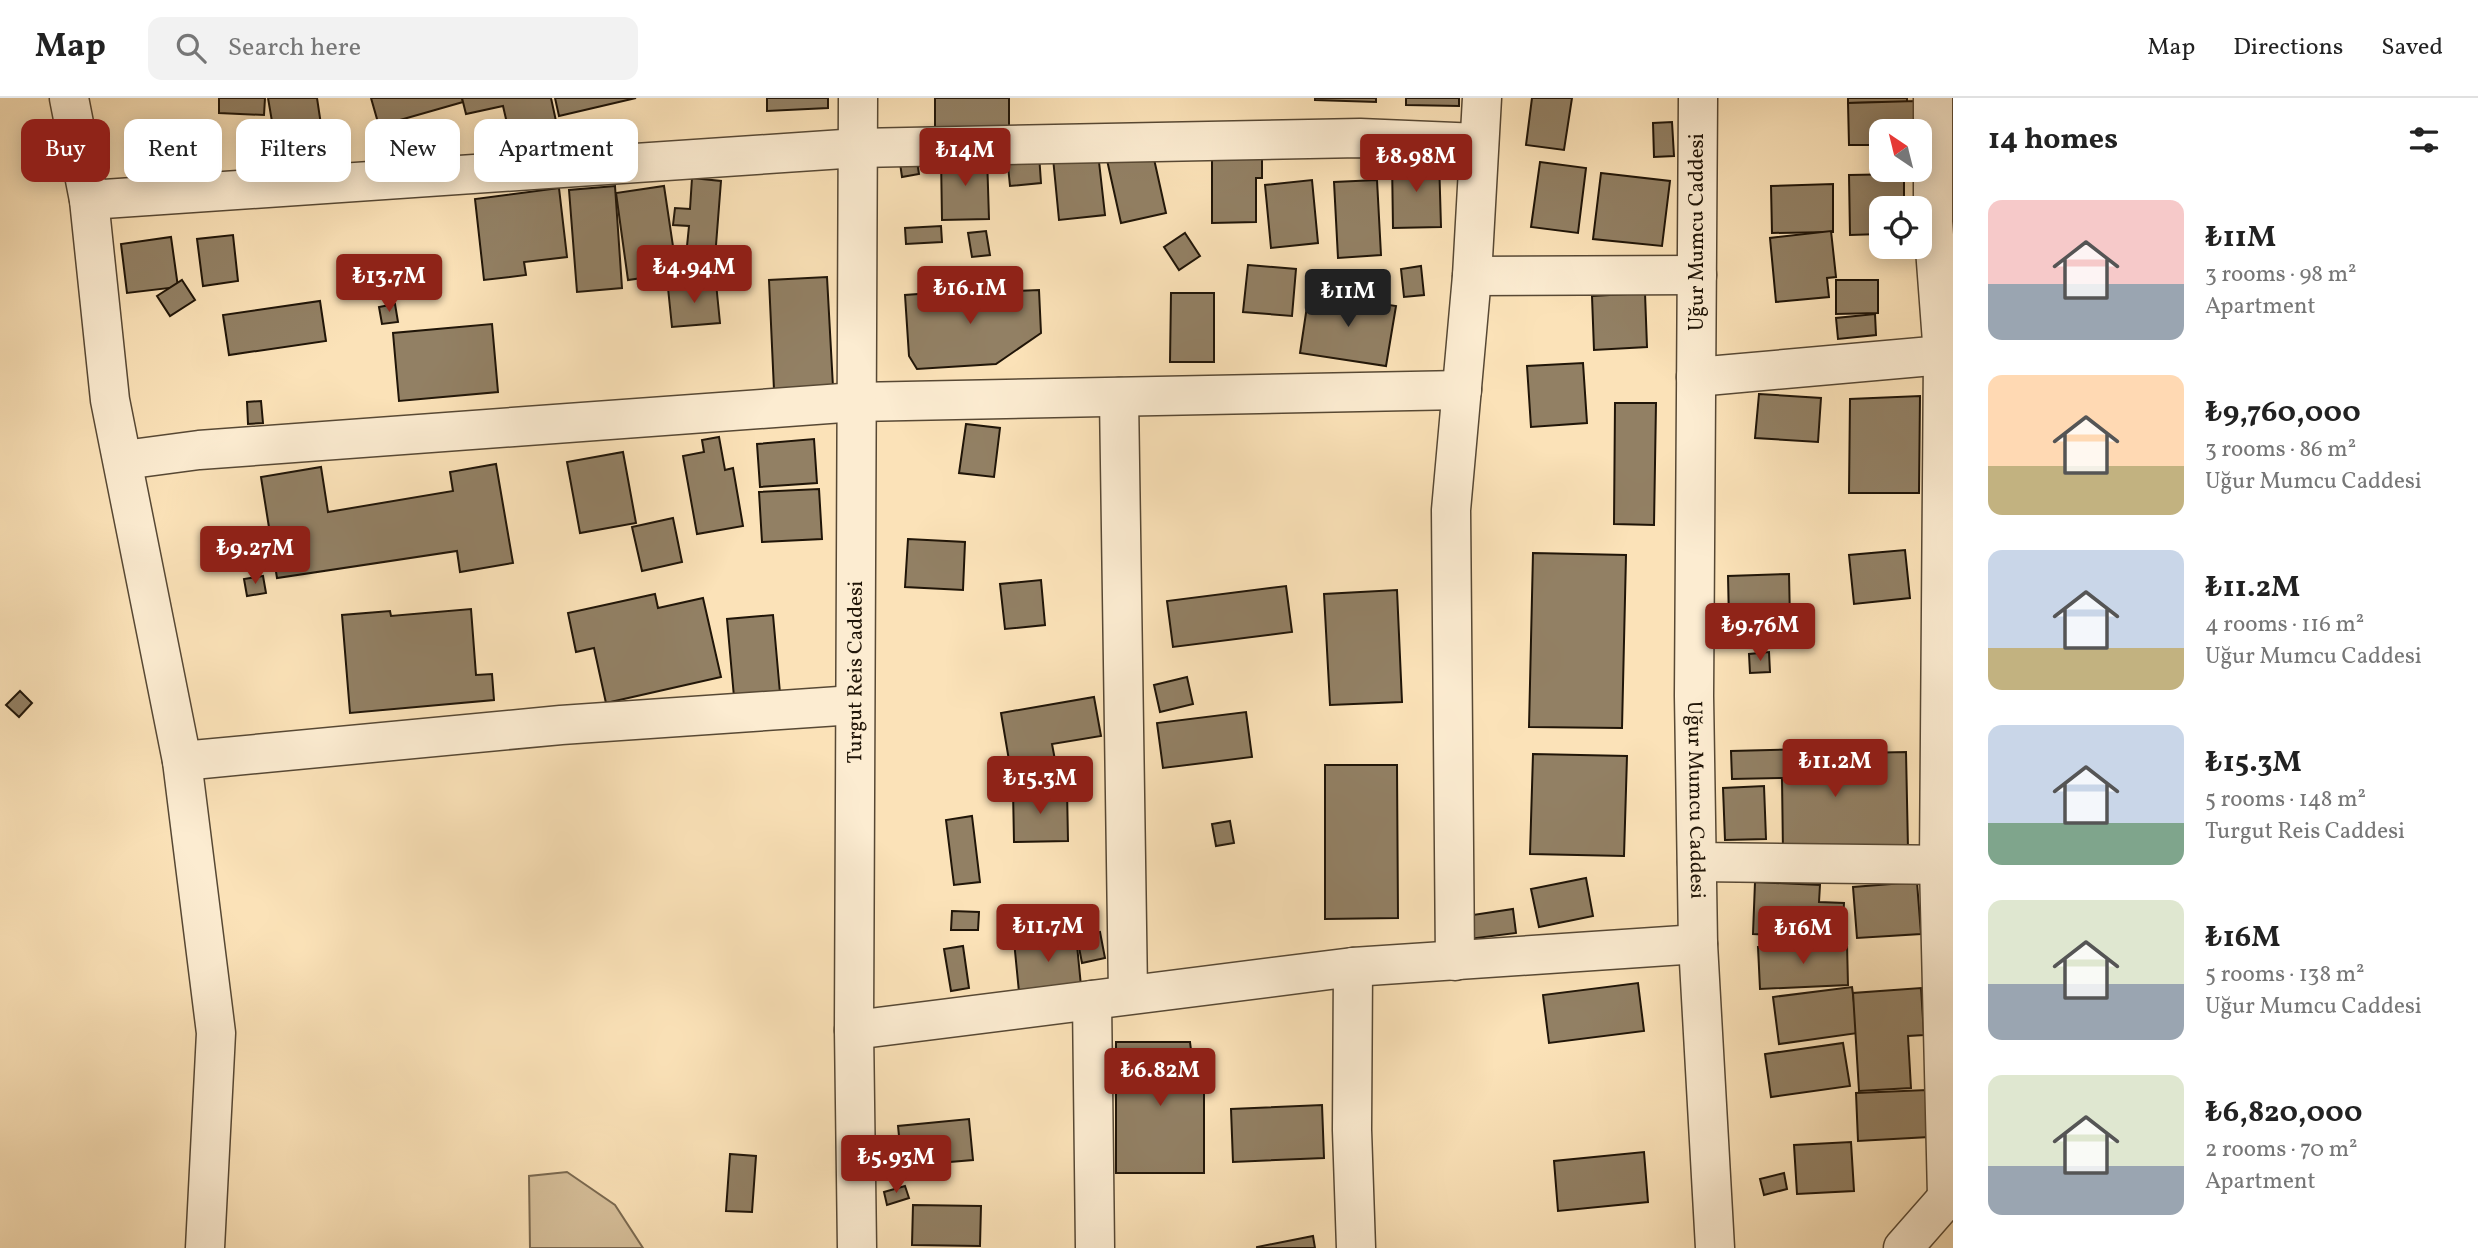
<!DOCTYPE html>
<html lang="en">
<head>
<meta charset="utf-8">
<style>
	:root { --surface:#fff; --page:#f2f2f2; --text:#222; --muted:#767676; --line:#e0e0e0; --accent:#8f2418 }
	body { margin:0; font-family:Vollkorn,serif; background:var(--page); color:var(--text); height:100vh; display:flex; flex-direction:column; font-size:26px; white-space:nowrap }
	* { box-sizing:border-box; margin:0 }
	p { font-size:23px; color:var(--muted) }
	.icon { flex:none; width:38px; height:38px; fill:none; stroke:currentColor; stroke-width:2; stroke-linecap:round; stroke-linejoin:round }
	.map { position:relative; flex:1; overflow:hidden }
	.sheet { display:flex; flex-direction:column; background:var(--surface); width:525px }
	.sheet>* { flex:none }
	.hud { position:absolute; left:21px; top:21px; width:665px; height:63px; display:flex; gap:14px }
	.needle { width:46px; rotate:325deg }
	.buttons { position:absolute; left:1869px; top:21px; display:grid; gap:14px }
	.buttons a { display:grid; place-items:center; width:63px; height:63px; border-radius:14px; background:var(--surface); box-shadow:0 4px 18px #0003; font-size:35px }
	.price { position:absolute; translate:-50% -60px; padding:0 16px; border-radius:7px; background:var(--accent); color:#fff; font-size:23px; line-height:46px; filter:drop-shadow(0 2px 4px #0008) }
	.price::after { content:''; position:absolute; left:50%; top:42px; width:21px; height:16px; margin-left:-10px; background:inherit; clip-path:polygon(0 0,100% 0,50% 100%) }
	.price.selected { background:#222; color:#fff }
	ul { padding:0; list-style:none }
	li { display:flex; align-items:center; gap:21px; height:175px; padding:0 35px }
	li span { display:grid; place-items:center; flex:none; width:196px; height:140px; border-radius:14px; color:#555 }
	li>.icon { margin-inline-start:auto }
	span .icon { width:84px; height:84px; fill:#fffc; stroke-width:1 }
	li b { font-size:30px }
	h2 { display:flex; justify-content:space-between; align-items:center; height:84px; padding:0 35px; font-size:30px }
	.tag { padding:0 24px; border-radius:14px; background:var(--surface); box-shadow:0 4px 18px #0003; font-size:24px; line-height:63px }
	.tag.selected { background:var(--accent); color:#fff }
	header { display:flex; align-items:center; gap:42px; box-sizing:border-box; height:98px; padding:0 35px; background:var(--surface); border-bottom:2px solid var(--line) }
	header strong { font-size:33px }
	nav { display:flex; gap:38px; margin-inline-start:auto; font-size:24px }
	.search { width:490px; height:63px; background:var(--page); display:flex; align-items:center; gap:18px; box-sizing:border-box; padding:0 24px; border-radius:14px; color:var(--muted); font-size:26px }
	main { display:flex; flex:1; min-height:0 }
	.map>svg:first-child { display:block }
</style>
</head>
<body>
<header>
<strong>Map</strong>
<div class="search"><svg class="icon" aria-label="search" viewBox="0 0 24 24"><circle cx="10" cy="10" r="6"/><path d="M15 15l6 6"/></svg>Search here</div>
<nav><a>Map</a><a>Directions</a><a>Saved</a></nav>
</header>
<main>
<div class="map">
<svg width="1953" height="1150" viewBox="0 0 1953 1150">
	<rect width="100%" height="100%" fill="#fbe2b8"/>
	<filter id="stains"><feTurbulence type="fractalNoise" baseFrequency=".00286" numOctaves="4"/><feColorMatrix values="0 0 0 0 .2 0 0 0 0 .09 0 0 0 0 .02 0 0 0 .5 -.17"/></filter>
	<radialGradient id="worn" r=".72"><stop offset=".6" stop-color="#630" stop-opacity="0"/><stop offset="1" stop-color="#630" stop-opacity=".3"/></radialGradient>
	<polygon fill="#d6bf9a" stroke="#7b6a51" stroke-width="2" points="567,1074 615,1107 643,1150 530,1150 529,1078"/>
	<g fill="#928064" stroke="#201508" stroke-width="2">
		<polygon points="219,0 265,0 264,17 219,15"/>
		<polygon points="268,0 317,0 323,40 276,47"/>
		<polygon points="371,0 462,0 463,4 379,28"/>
		<polygon points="462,0 551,0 556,23 509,34 503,8 466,16"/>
		<polygon points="555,0 636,0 559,18"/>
		<polygon points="767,0 828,0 828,10 767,13"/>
		<polygon points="935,0 1009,0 1009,32 935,31"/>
		<polygon points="1315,0 1376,0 1376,4 1315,2"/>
		<polygon points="1406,0 1459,0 1459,8 1406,7"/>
		<polygon points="1532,0 1572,0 1564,52 1526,47"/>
		<polygon points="1848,0 1907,0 1907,4 1848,5"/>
		<polygon points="1916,3 1916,33 1881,33 1881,47 1849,47 1848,5"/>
		<polygon points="1672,24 1674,58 1654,59 1653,25"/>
		<polygon points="432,34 457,35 456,59 431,58"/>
		<polygon points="1152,52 1166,115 1121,125 1107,62"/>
		<polygon points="1098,55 1105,117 1059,122 1053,60"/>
		<polygon points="1039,56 1041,85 1010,88 1007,58"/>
		<polygon points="987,58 989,121 942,122 941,59"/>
		<polygon points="1212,60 1262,60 1262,80 1256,80 1256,124 1212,125"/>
		<polygon points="1439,61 1441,129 1393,130 1392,62"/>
		<polygon points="917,63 919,76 902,79 900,65"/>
		<polygon points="1540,64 1586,70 1578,135 1531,129"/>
		<polygon points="1601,75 1670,83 1662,148 1593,141"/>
		<polygon points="1904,76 1904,110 1881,110 1881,136 1850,137 1849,77"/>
		<polygon points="692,80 721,83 715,160 686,158 689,128 673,127 675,110 690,111"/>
		<polygon points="1312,82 1318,145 1271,150 1265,87"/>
		<polygon points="1377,82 1381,157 1338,160 1334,84"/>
		<polygon points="1833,86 1833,134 1772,135 1771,88"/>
		<polygon points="615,88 622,190 577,194 569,92"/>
		<polygon points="664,88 677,175 628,182 616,95"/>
		<polygon points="559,90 567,159 524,164 526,177 484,182 475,101"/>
		<polygon points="941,128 942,144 906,146 905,130"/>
		<polygon points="986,133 990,157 972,159 968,135"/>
		<polygon points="1831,133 1836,179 1827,180 1829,199 1776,204 1770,140"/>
		<polygon points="1185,135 1200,158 1179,172 1164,149"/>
		<polygon points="233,137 238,183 203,188 197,141"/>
		<polygon points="171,139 178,189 127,195 121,146"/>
		<polygon points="1248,167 1296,171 1292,218 1243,214"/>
		<polygon points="1421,168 1424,197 1404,199 1401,171"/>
		<polygon points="827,179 833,289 774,292 769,182"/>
		<polygon points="182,182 195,202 170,218 157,198"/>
		<polygon points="1836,182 1878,182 1878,215 1836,216"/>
		<polygon points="716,185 720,225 672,229 668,190"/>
		<polygon points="1002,190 996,194 1039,192 1041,235 996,266 917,271 909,258 905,197"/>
		<polygon points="1171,195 1214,195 1214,264 1170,264"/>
		<polygon points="1309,195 1396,208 1386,268 1300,255"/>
		<polygon points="1645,195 1647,249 1594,252 1592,198"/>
		<polygon points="320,203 326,243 229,257 223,217"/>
		<polygon points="395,206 398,224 382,226 379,209"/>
		<polygon points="1875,216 1876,237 1838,241 1836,220"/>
		<polygon points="492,226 498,294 399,303 393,235"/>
		<polygon points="1583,265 1587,325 1531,329 1527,268"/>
		<polygon points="1759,296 1821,300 1818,344 1755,340"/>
		<polygon points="1920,298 1919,395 1849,395 1850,301"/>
		<polygon points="261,303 263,325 248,326 247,304"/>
		<polygon points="1615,305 1656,305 1654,427 1614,426"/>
		<polygon points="966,326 1000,330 994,379 959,375"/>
		<polygon points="719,339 725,372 733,370 743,428 697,436 683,358 704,354 702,342"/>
		<polygon points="814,341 817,385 760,389 757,346"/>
		<polygon points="623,354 636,425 580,435 567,364"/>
		<polygon points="496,366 513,465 460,474 457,453 277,480 261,379 321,369 328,414 453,393 450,374"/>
		<polygon points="819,391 822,441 762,444 759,394"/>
		<polygon points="673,420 682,464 642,473 632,429"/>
		<polygon points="908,441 965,444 963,492 905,489"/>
		<polygon points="1905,452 1910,500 1854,506 1849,457"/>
		<polygon points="1533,455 1626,457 1622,630 1529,629"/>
		<polygon points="1789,476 1790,522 1729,524 1728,478"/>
		<polygon points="263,478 266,495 247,498 244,481"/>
		<polygon points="1041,482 1045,527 1005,531 1000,486"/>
		<polygon points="1286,488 1292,534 1173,549 1167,503"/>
		<polygon points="1397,492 1402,604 1330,607 1324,496"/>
		<polygon points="655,496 658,510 703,500 721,579 606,605 594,550 576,554 568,515"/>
		<polygon points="471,511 476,577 492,576 494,602 350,615 342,517 390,513 391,518"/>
		<polygon points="773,517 780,595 734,599 727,521"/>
		<polygon points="1769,554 1770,574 1750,575 1749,556"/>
		<polygon points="1187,579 1193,606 1160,614 1154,587"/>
		<polygon points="20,593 32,605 19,619 6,607"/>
		<polygon points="1094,599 1101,638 1052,646 1058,678 1013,686 1001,615"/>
		<polygon points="1246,614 1252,659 1163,670 1157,625"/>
		<polygon points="1812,651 1813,669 1859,668 1859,655 1906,654 1908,751 1783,755 1782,680 1732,681 1731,653"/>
		<polygon points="1533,656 1627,658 1624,758 1530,756"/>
		<polygon points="1325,667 1397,667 1398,820 1325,821"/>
		<polygon points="1764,688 1766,741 1725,742 1723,690"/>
		<polygon points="1067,691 1068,743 1014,744 1013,692"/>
		<polygon points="972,718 980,784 954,787 946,722"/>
		<polygon points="1230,723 1234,745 1216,748 1212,726"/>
		<polygon points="1586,780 1593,818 1539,829 1531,791"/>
		<polygon points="1755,784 1820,787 1819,804 1844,805 1842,840 1753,836"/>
		<polygon points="1917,784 1921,836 1857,840 1853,789"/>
		<polygon points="1513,811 1516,835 1469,841 1466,818"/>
		<polygon points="952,813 979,814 978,832 951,832"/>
		<polygon points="1100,834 1105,860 1082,865 1077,839"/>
		<polygon points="1076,837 1081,888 1019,894 1014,843"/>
		<polygon points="1847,846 1848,887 1760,891 1758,849"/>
		<polygon points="963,848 969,890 951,893 944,851"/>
		<polygon points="1638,885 1644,933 1549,945 1543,897"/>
		<polygon points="1852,889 1858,935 1779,946 1773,899"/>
		<polygon points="1921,890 1924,937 1908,938 1911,990 1859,993 1853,895"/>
		<polygon points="1116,944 1190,944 1191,952 1204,952 1204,1075 1116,1075"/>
		<polygon points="1843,945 1850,988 1771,999 1765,956"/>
		<polygon points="1927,992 1929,1039 1858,1043 1856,995"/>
		<polygon points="1322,1007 1324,1060 1233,1064 1231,1011"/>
		<polygon points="969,1021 973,1062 902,1068 898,1028"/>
		<polygon points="1851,1044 1854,1093 1797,1096 1794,1047"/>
		<polygon points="1644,1054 1648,1104 1558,1113 1554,1063"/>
		<polygon points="730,1056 756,1058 752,1114 726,1113"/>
		<polygon points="1784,1075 1787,1091 1764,1097 1760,1081"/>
		<polygon points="905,1088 909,1100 887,1107 884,1094"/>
		<polygon points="913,1107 981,1108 980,1148 912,1147"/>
		<polygon points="1313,1138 1315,1150 1257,1150 1257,1149"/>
	</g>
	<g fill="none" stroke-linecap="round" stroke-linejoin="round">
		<defs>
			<g id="minor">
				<polyline points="69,0 89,102 110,302 182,663 216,935 205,1150"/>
				<path id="s1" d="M 1698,0 L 1694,598 L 1698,846 L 1715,1150"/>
				<polyline points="1933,0 1933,124 1943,257 1939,766 1947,1098"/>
				<polyline points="89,102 858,50 1360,40 1479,45"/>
				<polyline points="1472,178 1697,177"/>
				<polyline points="1696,279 1943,257"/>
				<polyline points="1119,299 1128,895"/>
				<polyline points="124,362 199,352 856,304 1462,292"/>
				<polyline points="182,663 561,627 854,607"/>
				<polyline points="1697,764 1953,767"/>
				<polyline points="1455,863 1451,412 1472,178 1482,0"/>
				<polyline points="1353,869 1352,1032 1356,1150"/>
				<polyline points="1092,902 1095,1150"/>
				<polyline points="854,932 1353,869 1698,846"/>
				<path id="s2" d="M 857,1150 L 854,932 L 858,0"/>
				<polyline points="1903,1150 1953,1093"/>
			</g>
		</defs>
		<use href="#minor" stroke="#574834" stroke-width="41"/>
		<use href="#minor" stroke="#fcecd1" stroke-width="38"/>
	</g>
	<g text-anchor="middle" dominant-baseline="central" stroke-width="6" stroke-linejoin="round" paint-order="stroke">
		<g font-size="21" fill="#201508" stroke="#fcecd1">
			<text transform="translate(1697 134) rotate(-90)">Uğur Mumcu Caddesi</text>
			<text stroke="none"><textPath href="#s2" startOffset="576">Turgut Reis Caddesi</textPath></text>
			<text stroke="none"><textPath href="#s1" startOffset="702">Uğur Mumcu Caddesi</textPath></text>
		</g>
	</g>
	<rect width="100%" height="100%" filter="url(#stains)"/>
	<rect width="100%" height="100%" fill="url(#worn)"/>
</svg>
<div class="buttons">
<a><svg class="needle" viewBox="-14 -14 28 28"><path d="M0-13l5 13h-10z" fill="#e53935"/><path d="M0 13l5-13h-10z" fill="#767676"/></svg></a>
<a><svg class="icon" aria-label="locate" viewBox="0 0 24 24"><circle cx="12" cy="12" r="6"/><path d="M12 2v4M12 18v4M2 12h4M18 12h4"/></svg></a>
</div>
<b class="price" style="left:965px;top:90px">₺14M</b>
<b class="price" style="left:1416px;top:96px">₺8.98M</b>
<b class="price" style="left:694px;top:207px">₺4.94M</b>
<b class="price" style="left:389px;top:216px">₺13.7M</b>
<b class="price" style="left:970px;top:228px">₺16.1M</b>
<b class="price selected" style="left:1348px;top:231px">₺11M</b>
<b class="price" style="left:255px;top:488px">₺9.27M</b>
<b class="price" style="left:1760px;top:565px">₺9.76M</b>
<b class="price" style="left:1835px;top:701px">₺11.2M</b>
<b class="price" style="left:1040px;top:718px">₺15.3M</b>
<b class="price" style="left:1048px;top:866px">₺11.7M</b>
<b class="price" style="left:1803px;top:868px">₺16M</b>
<b class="price" style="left:1160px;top:1010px">₺6.82M</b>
<b class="price" style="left:896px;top:1097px">₺5.93M</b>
<div class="hud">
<a class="tag selected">Buy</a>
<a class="tag">Rent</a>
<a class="tag">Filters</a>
<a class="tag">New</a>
<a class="tag">Apartment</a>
</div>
</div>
<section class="sheet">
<h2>14 homes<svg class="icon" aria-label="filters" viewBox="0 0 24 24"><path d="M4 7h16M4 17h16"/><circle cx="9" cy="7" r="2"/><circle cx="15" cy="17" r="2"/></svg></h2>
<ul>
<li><span style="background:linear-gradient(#f6c9c9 60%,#9aa5b1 0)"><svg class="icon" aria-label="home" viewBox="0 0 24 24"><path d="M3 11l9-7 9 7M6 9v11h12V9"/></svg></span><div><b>₺11M</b><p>3 rooms · 98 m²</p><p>Apartment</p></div></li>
<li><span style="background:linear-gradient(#ffd9b3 65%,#c2b280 0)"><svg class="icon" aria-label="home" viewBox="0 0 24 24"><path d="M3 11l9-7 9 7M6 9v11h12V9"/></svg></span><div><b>₺9,760,000</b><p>3 rooms · 86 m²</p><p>Uğur Mumcu Caddesi</p></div></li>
<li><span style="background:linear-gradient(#c9d6e8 70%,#c2b280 0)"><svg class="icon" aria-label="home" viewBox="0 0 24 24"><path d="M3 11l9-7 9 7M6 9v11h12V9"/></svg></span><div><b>₺11.2M</b><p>4 rooms · 116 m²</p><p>Uğur Mumcu Caddesi</p></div></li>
<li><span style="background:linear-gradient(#c9d6e8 70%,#7fa58c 0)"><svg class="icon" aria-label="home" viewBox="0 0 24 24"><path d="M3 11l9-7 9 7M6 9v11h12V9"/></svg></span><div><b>₺15.3M</b><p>5 rooms · 148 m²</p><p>Turgut Reis Caddesi</p></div></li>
<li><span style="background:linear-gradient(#dfe7d0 60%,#9aa5b1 0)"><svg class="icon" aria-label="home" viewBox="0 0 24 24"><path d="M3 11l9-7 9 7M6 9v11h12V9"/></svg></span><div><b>₺16M</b><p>5 rooms · 138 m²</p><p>Uğur Mumcu Caddesi</p></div></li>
<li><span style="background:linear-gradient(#dfe7d0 65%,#9aa5b1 0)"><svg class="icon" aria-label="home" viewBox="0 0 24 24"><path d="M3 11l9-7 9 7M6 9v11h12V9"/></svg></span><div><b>₺6,820,000</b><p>2 rooms · 70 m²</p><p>Apartment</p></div></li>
</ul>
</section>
</main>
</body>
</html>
